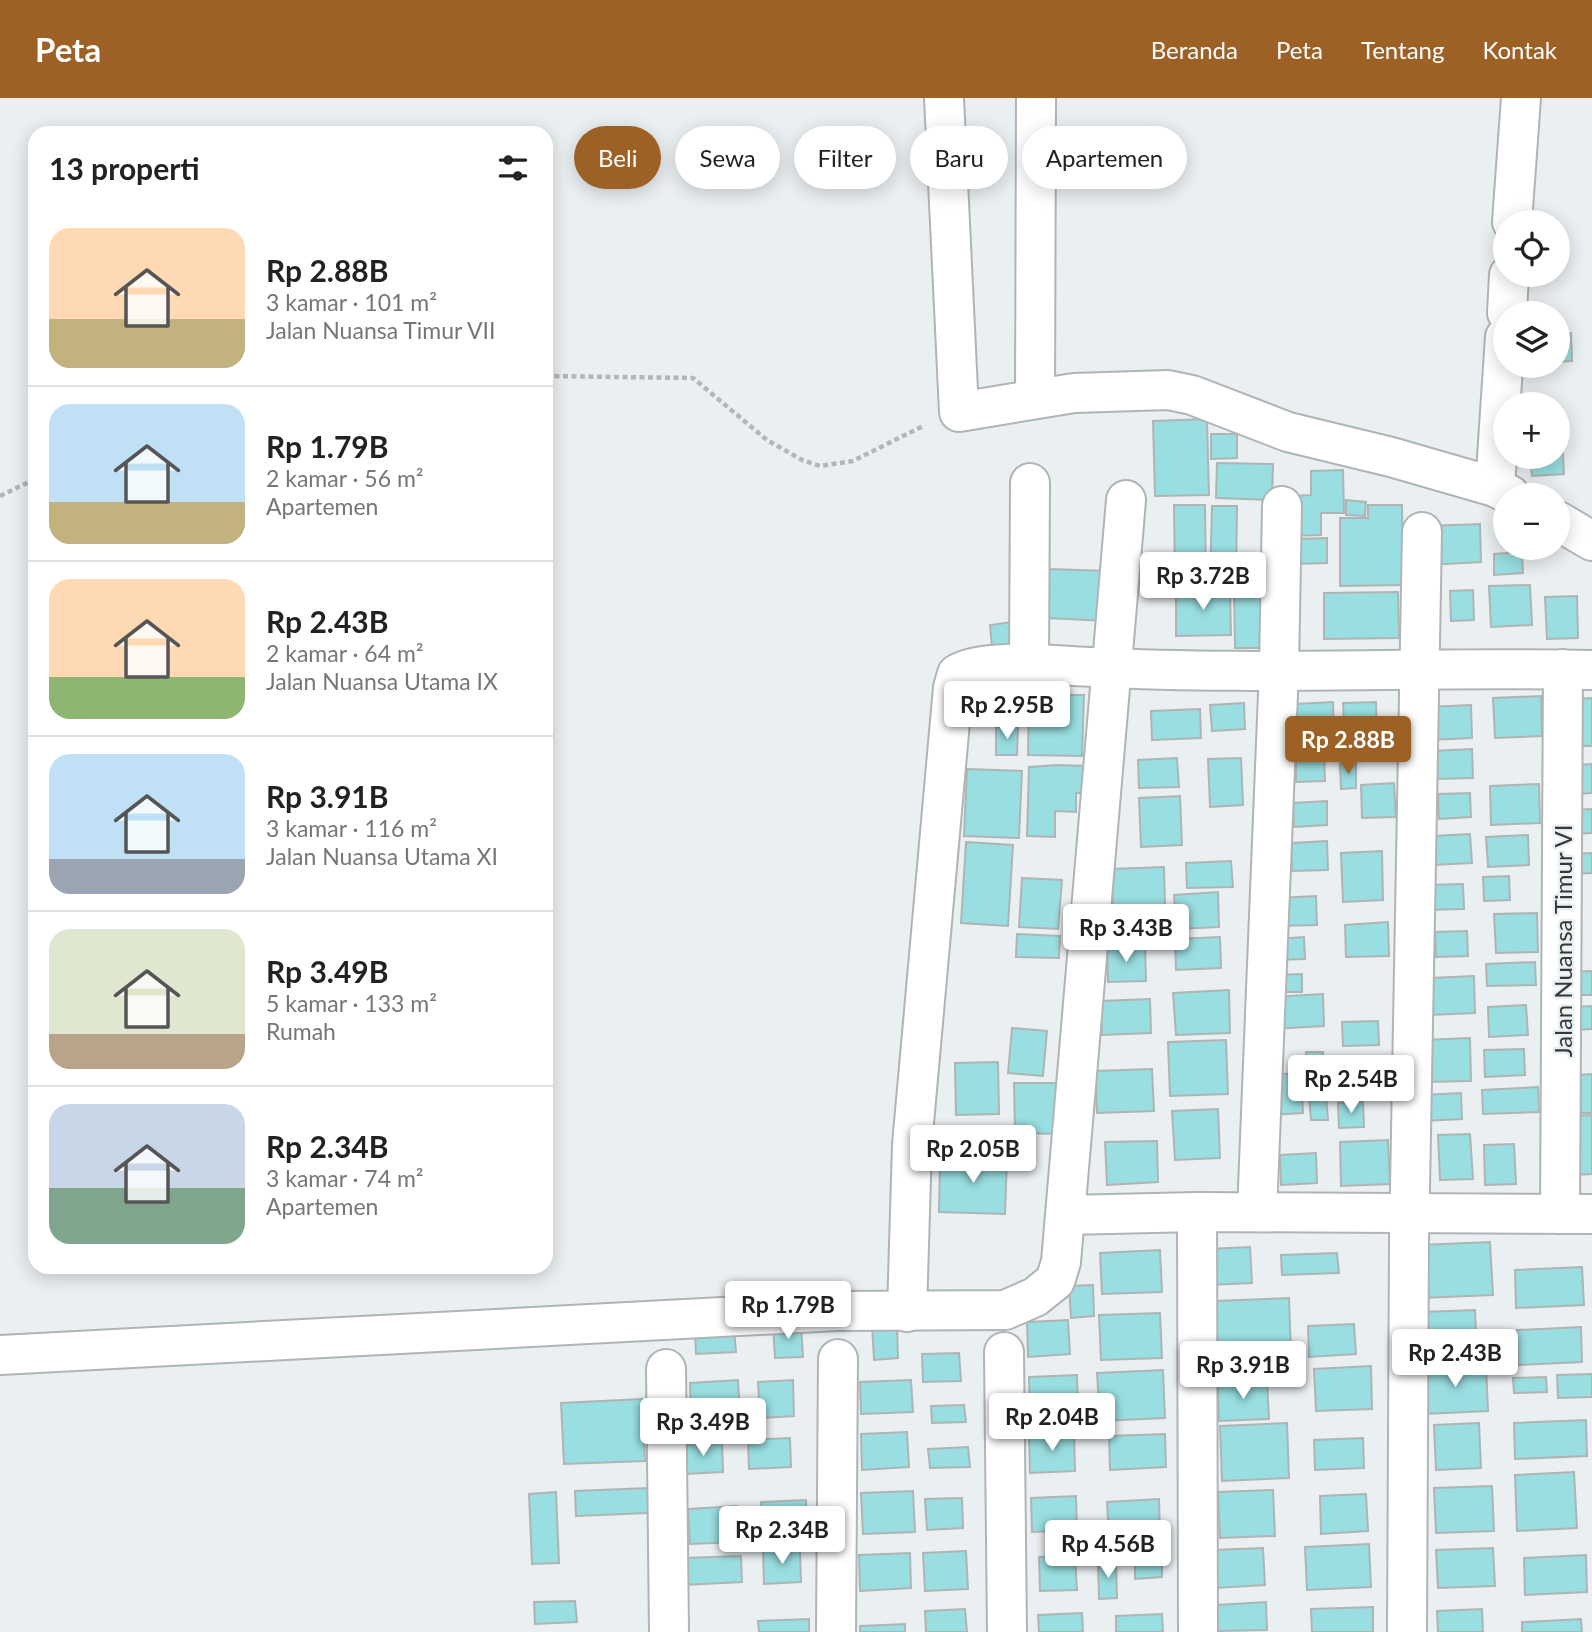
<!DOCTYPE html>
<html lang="id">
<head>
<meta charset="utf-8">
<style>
	:root { --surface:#fff; --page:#f6f6f6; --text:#222; --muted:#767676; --line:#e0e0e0; --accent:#9e6125 }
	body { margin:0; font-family:Lato,sans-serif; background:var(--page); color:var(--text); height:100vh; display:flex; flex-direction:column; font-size:26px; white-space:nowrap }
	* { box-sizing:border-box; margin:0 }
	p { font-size:23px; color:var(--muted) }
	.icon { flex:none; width:38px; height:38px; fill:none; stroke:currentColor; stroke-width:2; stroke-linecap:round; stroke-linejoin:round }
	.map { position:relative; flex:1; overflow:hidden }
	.panel { position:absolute; left:28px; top:28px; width:525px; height:1148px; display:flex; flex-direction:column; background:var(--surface); border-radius:21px; box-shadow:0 4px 18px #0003 }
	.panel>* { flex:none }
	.guide { position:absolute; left:574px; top:28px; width:665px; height:63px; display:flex; gap:14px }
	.controls { position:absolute; left:1493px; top:112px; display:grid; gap:14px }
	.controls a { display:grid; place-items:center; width:77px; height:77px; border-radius:50%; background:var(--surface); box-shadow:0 4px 18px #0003; font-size:35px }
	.price { position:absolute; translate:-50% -60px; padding:0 16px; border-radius:7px; background:#fff; color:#222; font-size:23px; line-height:46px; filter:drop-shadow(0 2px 4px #0008) }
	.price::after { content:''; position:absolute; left:50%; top:42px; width:21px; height:16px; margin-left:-10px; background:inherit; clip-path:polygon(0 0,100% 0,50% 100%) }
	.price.selected { background:var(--accent); color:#fff }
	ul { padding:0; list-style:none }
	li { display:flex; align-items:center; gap:21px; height:175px; padding:0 21px }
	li+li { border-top:2px solid var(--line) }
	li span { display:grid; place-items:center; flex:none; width:196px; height:140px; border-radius:21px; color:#555 }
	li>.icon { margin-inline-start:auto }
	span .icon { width:84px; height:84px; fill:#fffc; stroke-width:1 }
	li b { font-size:30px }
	h2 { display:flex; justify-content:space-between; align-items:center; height:84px; padding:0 21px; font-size:30px }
	.tag { padding:0 24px; border-radius:32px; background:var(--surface); box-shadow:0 4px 18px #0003; font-size:24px; line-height:63px }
	.tag.selected { background:var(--accent); color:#fff }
	header { display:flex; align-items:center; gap:42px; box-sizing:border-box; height:98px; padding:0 35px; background:var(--accent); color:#fff }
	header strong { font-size:33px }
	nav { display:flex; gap:38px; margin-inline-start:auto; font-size:24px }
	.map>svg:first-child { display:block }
</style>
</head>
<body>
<header>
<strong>Peta</strong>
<nav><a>Beranda</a><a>Peta</a><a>Tentang</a><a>Kontak</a></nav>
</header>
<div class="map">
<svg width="1592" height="1534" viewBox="0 0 1592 1534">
	<rect width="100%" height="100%" fill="#eaeff2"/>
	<g fill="#99dee0" stroke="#afb4b5" stroke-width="2">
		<polygon points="989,41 991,85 955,86 953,42"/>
		<polygon points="1558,235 1571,235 1572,263 1558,264"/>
		<polygon points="1524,268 1549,268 1549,272 1524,274"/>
		<polygon points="1207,321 1209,397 1155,398 1153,323"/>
		<polygon points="1211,336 1237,336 1237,360 1211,361"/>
		<polygon points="1558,340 1562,340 1564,376 1532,378 1530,359 1558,359"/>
		<polygon points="1217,365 1273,366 1272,402 1216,400"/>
		<polygon points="1343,372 1344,415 1321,415 1321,437 1292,438 1290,398 1311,397 1311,373"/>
		<polygon points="1346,402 1366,404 1365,418 1346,417"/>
		<polygon points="1174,407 1205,407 1206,483 1175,484"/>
		<polygon points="1368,407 1402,407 1403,487 1340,488 1340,420 1368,420"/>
		<polygon points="1212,408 1237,408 1236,483 1210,483"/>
		<polygon points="1480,426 1481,464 1429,467 1428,428"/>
		<polygon points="1327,440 1327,465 1296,466 1296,441"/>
		<polygon points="1522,454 1523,475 1494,477 1494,456"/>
		<polygon points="1048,471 1109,473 1108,523 1046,520"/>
		<polygon points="1530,487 1532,527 1491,529 1489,488"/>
		<polygon points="1234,489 1266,489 1266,550 1235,550"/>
		<polygon points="1230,490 1231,537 1176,538 1176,491"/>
		<polygon points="1473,492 1474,522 1451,523 1450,493"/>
		<polygon points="1398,494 1399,540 1324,541 1324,495"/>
		<polygon points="1577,498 1578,540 1547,541 1545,499"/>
		<polygon points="1019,523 1022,546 992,550 990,527"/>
		<polygon points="1003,579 1024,579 1022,618 1001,617 1002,607 981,606 982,587 1003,588"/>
		<polygon points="1029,597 1084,597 1082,658 1028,657"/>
		<polygon points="1541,598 1542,638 1495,640 1493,600"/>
		<polygon points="1592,600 1592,648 1575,648 1574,601"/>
		<polygon points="1333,604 1334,639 1296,641 1295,606"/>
		<polygon points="1376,604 1377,643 1345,644 1343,605"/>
		<polygon points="1244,605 1245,631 1212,633 1210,607"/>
		<polygon points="1471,607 1472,640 1429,642 1427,609"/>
		<polygon points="1200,611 1201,640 1152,642 1151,613"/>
		<polygon points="996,629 1018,629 1017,657 996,657"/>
		<polygon points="1472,651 1473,680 1434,681 1433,653"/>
		<polygon points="1324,658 1325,683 1296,684 1296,659"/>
		<polygon points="1177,660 1179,689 1139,690 1138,662"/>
		<polygon points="1241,660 1243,707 1210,709 1208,661"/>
		<polygon points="1356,665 1356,690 1341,691 1340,666"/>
		<polygon points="1592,666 1592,695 1579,696 1578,667"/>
		<polygon points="1057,667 1090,668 1089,695 1076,695 1076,714 1055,713 1055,739 1027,738 1029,669"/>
		<polygon points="967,671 1022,673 1019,740 964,738"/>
		<polygon points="1394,685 1396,719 1362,720 1361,687"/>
		<polygon points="1539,686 1540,725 1491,727 1490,688"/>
		<polygon points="1470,695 1471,719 1439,721 1438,696"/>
		<polygon points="1180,698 1182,747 1141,749 1139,700"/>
		<polygon points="1327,703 1327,727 1294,729 1293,705"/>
		<polygon points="1592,711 1592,735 1574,736 1574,712"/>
		<polygon points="1470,736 1472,765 1433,767 1432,738"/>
		<polygon points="1528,737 1529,767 1488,769 1486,739"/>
		<polygon points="1327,743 1328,772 1292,773 1291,745"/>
		<polygon points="966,744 1013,747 1008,828 961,825"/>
		<polygon points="1382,753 1383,802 1343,804 1341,755"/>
		<polygon points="1592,755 1592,775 1573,776 1572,756"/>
		<polygon points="1231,763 1233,789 1187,790 1186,765"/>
		<polygon points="1164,769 1165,809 1113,811 1111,771"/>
		<polygon points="1509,778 1510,802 1484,803 1483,779"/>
		<polygon points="1022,780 1062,782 1058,831 1019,829"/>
		<polygon points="1463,786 1464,811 1426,812 1425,787"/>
		<polygon points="1218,794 1219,829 1176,831 1174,797"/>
		<polygon points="1316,798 1317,827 1278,828 1277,800"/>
		<polygon points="1537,815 1538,854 1496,855 1494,816"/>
		<polygon points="1388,824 1389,858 1346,859 1345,827"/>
		<polygon points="1467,833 1468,858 1436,859 1435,834"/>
		<polygon points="1017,836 1060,838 1059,860 1016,859"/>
		<polygon points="1220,839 1221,870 1176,872 1175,841"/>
		<polygon points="1304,839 1305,861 1276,862 1276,841"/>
		<polygon points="1145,848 1146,883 1108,884 1107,849"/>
		<polygon points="1535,864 1536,887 1487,888 1486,866"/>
		<polygon points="1592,873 1592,897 1574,897 1573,874"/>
		<polygon points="1302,876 1302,894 1276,894 1275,877"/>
		<polygon points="1474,878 1475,915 1430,917 1429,880"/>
		<polygon points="1229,892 1230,935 1176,937 1173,895"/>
		<polygon points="1323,896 1324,928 1271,931 1270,899"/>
		<polygon points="1150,901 1151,935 1102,937 1100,903"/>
		<polygon points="1526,907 1528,937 1489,939 1488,909"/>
		<polygon points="1592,908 1592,931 1575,932 1574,909"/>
		<polygon points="1378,923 1379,947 1343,948 1342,924"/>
		<polygon points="1012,930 1047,933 1043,978 1008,975"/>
		<polygon points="1470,940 1471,983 1423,984 1422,942"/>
		<polygon points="1226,942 1228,996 1170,998 1168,944"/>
		<polygon points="1524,951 1525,977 1485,979 1484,952"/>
		<polygon points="1306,954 1323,954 1323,971 1307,972"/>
		<polygon points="1375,963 1375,988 1341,989 1340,964"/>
		<polygon points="998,964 999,1016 956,1017 955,965"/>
		<polygon points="1152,971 1154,1013 1097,1015 1095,973"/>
		<polygon points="1301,975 1303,1015 1269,1017 1267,977"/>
		<polygon points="1592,976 1592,1015 1581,1015 1579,977"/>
		<polygon points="1014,985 1062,985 1059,1036 1015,1035"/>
		<polygon points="1538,989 1539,1014 1483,1016 1482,992"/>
		<polygon points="1461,995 1462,1021 1423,1023 1422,997"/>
		<polygon points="1326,998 1328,1022 1311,1022 1309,999"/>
		<polygon points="1363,1003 1364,1029 1339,1030 1338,1005"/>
		<polygon points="1218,1011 1220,1060 1175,1062 1172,1013"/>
		<polygon points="1592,1017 1592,1076 1575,1077 1573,1018"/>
		<polygon points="1470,1036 1473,1081 1440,1082 1438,1037"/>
		<polygon points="1388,1042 1390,1086 1341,1088 1340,1044"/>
		<polygon points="1157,1043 1158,1084 1107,1087 1105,1044"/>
		<polygon points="1514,1046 1516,1086 1485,1087 1484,1047"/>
		<polygon points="1316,1055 1317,1085 1281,1087 1280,1057"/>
		<polygon points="940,1059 1007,1061 1005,1116 939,1114"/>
		<polygon points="1490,1144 1493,1197 1422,1200 1420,1147"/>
		<polygon points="1250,1149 1252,1185 1209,1187 1207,1151"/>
		<polygon points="1160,1152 1162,1194 1102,1196 1100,1155"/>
		<polygon points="1337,1155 1339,1175 1282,1177 1281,1157"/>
		<polygon points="1582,1169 1584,1207 1516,1210 1515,1172"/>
		<polygon points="1093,1187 1094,1218 1071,1220 1069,1188"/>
		<polygon points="1289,1200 1291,1255 1217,1258 1215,1203"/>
		<polygon points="1475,1212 1477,1259 1424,1262 1423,1214"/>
		<polygon points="1160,1215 1162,1260 1101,1262 1099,1217"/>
		<polygon points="1068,1222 1070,1256 1028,1259 1027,1224"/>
		<polygon points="897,1225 898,1260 874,1262 872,1226"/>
		<polygon points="1354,1226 1356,1256 1309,1259 1308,1228"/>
		<polygon points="801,1227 803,1259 775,1260 773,1228"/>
		<polygon points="1581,1229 1582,1264 1518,1267 1517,1232"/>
		<polygon points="734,1231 736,1254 696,1256 695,1233"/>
		<polygon points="959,1255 961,1283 923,1284 922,1256"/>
		<polygon points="1486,1267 1488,1313 1424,1316 1423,1269"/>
		<polygon points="1371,1268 1372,1311 1316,1313 1314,1271"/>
		<polygon points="1163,1272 1165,1320 1100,1323 1097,1275"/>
		<polygon points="1592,1276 1592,1299 1558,1300 1557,1277"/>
		<polygon points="1077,1277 1078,1312 1030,1313 1029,1279"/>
		<polygon points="1546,1279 1547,1294 1514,1295 1513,1280"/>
		<polygon points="738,1282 740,1316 691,1319 690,1285"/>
		<polygon points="793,1282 794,1318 760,1320 758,1284"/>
		<polygon points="911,1282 913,1314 861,1316 860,1284"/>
		<polygon points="1267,1282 1269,1321 1219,1323 1218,1284"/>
		<polygon points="642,1301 645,1363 564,1366 561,1305"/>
		<polygon points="964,1307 966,1324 932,1325 931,1308"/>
		<polygon points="1586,1322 1587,1358 1515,1361 1514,1325"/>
		<polygon points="1287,1325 1289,1380 1222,1383 1220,1328"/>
		<polygon points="1479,1325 1481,1370 1436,1372 1434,1327"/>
		<polygon points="907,1334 909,1369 862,1372 861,1336"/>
		<polygon points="1074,1335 1075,1373 1030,1375 1029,1337"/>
		<polygon points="1165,1336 1166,1369 1110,1372 1109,1338"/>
		<polygon points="790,1340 791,1369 749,1371 748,1342"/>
		<polygon points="1363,1340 1364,1370 1315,1372 1314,1342"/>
		<polygon points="722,1345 723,1374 684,1376 682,1347"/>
		<polygon points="968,1349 970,1369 930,1370 928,1351"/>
		<polygon points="1574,1374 1577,1430 1517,1433 1515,1377"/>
		<polygon points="1492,1388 1494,1433 1436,1435 1434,1390"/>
		<polygon points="648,1390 648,1415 576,1418 575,1393"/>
		<polygon points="1273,1392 1275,1438 1220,1440 1218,1394"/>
		<polygon points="913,1393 915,1434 863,1436 861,1395"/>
		<polygon points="556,1394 559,1465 532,1466 529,1396"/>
		<polygon points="1366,1396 1368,1433 1321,1436 1320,1398"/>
		<polygon points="1076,1398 1077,1432 1032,1434 1031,1400"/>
		<polygon points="962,1400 963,1430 927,1432 925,1401"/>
		<polygon points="1159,1401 1160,1438 1109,1440 1107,1404"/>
		<polygon points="806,1402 807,1431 762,1433 761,1404"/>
		<polygon points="737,1408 739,1444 690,1446 688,1411"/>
		<polygon points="1369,1446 1371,1489 1307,1492 1305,1449"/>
		<polygon points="800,1450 801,1484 764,1486 763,1452"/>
		<polygon points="1263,1450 1265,1487 1215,1490 1213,1452"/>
		<polygon points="1493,1450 1495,1488 1438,1490 1436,1452"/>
		<polygon points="966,1453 968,1491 925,1493 923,1455"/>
		<polygon points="910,1455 911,1490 860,1493 859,1457"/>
		<polygon points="1162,1457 1162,1479 1135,1481 1135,1458"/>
		<polygon points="1586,1457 1587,1494 1525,1497 1524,1460"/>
		<polygon points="741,1458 742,1484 684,1487 683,1460"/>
		<polygon points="1075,1458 1077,1492 1040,1493 1039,1459"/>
		<polygon points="1116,1462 1117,1500 1099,1501 1098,1464"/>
		<polygon points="575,1503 577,1524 535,1526 534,1504"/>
		<polygon points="1266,1504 1267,1532 1218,1533 1217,1507"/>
		<polygon points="1373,1509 1373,1534 1312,1534 1311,1511"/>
		<polygon points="965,1511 967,1534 926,1534 925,1513"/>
		<polygon points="1482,1511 1483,1534 1438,1534 1437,1513"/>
		<polygon points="1082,1515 1083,1534 1039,1534 1038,1517"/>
		<polygon points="1162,1516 1163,1534 1116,1534 1116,1518"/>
		<polygon points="809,1521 809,1534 759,1534 758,1523"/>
		<polygon points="1581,1521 1582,1534 1522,1534 1522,1524"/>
		<polygon points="905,1526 905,1534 860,1534 860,1528"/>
	</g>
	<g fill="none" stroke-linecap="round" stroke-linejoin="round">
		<defs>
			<g id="minor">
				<polyline points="944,0 959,314 1074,295 1168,292 1192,297 1288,334 1391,359 1495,389 1510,397"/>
				<polyline points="1512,124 1521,0"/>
				<polyline points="1507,215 1509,177"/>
				<polyline points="1035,301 1036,0"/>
				<polyline points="1495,389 1505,239"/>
				<polyline points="1558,423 1592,443"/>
				<polyline points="1029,566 1030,385"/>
				<polyline points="1197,1114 1198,1534"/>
				<polyline points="1257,1114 1279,571 1282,408"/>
				<polyline points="1560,1116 1563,571"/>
				<polyline points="1066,1117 1197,1114 1592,1116"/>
				<path d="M 907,1214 L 912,1047 L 953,590 L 957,576 C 982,559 1061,568 1093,569 C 1259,578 1426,568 1592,572"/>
				<polyline points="1004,1254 1007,1534"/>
				<polyline points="0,1257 837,1213 1005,1212 1035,1199 1055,1183 1061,1164 1126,402"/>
				<polyline points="666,1271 669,1534"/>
				<polyline points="836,1534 838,1261"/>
				<polyline points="1407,1534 1409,1144 1422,434"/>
			</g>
		</defs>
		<use href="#minor" stroke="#afb4b6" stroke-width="42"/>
		<g stroke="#b2b6b9" stroke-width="4.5" stroke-dasharray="5 3.5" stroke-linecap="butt">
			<polyline points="546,278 693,280 767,342 802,362 820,368 853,363 925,327"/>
			<polyline points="0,398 35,381"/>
		</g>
		<use href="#minor" stroke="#fff" stroke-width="38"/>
	</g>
	<g text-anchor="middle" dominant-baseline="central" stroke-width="5" stroke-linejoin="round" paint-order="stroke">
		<g font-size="24" fill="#353738" stroke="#eaeff2">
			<text transform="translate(1562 843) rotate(-90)">Jalan Nuansa Timur VI</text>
		</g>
	</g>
</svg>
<div class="controls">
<a><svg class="icon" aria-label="locate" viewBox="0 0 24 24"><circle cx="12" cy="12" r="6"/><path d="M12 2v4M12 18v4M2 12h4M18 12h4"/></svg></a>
<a><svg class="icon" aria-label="layers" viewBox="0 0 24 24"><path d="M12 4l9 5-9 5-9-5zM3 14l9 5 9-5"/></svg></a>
<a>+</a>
<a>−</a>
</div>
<b class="price" style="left:1203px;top:514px">Rp 3.72B</b>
<b class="price" style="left:1007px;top:643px">Rp 2.95B</b>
<b class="price selected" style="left:1348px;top:678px">Rp 2.88B</b>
<b class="price" style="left:1126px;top:866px">Rp 3.43B</b>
<b class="price" style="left:1351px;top:1017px">Rp 2.54B</b>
<b class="price" style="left:973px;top:1087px">Rp 2.05B</b>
<b class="price" style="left:788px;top:1243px">Rp 1.79B</b>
<b class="price" style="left:1455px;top:1291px">Rp 2.43B</b>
<b class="price" style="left:1243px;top:1303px">Rp 3.91B</b>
<b class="price" style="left:1052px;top:1355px">Rp 2.04B</b>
<b class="price" style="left:703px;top:1360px">Rp 3.49B</b>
<b class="price" style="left:782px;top:1468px">Rp 2.34B</b>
<b class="price" style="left:1108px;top:1482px">Rp 4.56B</b>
<div class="guide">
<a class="tag selected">Beli</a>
<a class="tag">Sewa</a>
<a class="tag">Filter</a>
<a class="tag">Baru</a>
<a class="tag">Apartemen</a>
</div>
<section class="panel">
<h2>13 properti<svg class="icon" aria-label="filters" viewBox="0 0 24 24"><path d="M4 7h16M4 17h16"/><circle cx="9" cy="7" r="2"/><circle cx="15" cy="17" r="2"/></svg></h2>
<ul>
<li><span style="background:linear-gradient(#ffd9b3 65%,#c2b280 0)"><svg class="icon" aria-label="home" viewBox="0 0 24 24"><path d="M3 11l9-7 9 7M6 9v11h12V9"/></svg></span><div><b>Rp 2.88B</b><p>3 kamar · 101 m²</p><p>Jalan Nuansa Timur VII</p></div></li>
<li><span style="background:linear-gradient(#bfe0f5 70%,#c2b280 0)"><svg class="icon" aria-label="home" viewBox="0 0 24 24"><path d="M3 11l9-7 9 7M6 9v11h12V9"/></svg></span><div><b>Rp 1.79B</b><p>2 kamar · 56 m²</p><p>Apartemen</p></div></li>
<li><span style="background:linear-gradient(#ffd9b3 70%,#8fb573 0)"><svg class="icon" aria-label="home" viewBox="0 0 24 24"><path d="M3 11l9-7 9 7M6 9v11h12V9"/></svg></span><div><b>Rp 2.43B</b><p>2 kamar · 64 m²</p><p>Jalan Nuansa Utama IX</p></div></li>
<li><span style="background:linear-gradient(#bfe0f5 75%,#9aa5b1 0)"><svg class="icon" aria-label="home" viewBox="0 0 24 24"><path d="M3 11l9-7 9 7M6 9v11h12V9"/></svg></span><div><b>Rp 3.91B</b><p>3 kamar · 116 m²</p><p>Jalan Nuansa Utama XI</p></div></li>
<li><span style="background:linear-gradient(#dfe7d0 75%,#b9a48a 0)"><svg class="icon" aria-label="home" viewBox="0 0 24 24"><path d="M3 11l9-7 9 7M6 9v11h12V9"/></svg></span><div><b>Rp 3.49B</b><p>5 kamar · 133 m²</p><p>Rumah</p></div></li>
<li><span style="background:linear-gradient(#c9d6e8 60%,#7fa58c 0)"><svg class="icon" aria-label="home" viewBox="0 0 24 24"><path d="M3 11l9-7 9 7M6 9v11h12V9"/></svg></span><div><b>Rp 2.34B</b><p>3 kamar · 74 m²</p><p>Apartemen</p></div></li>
</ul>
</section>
</div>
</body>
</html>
